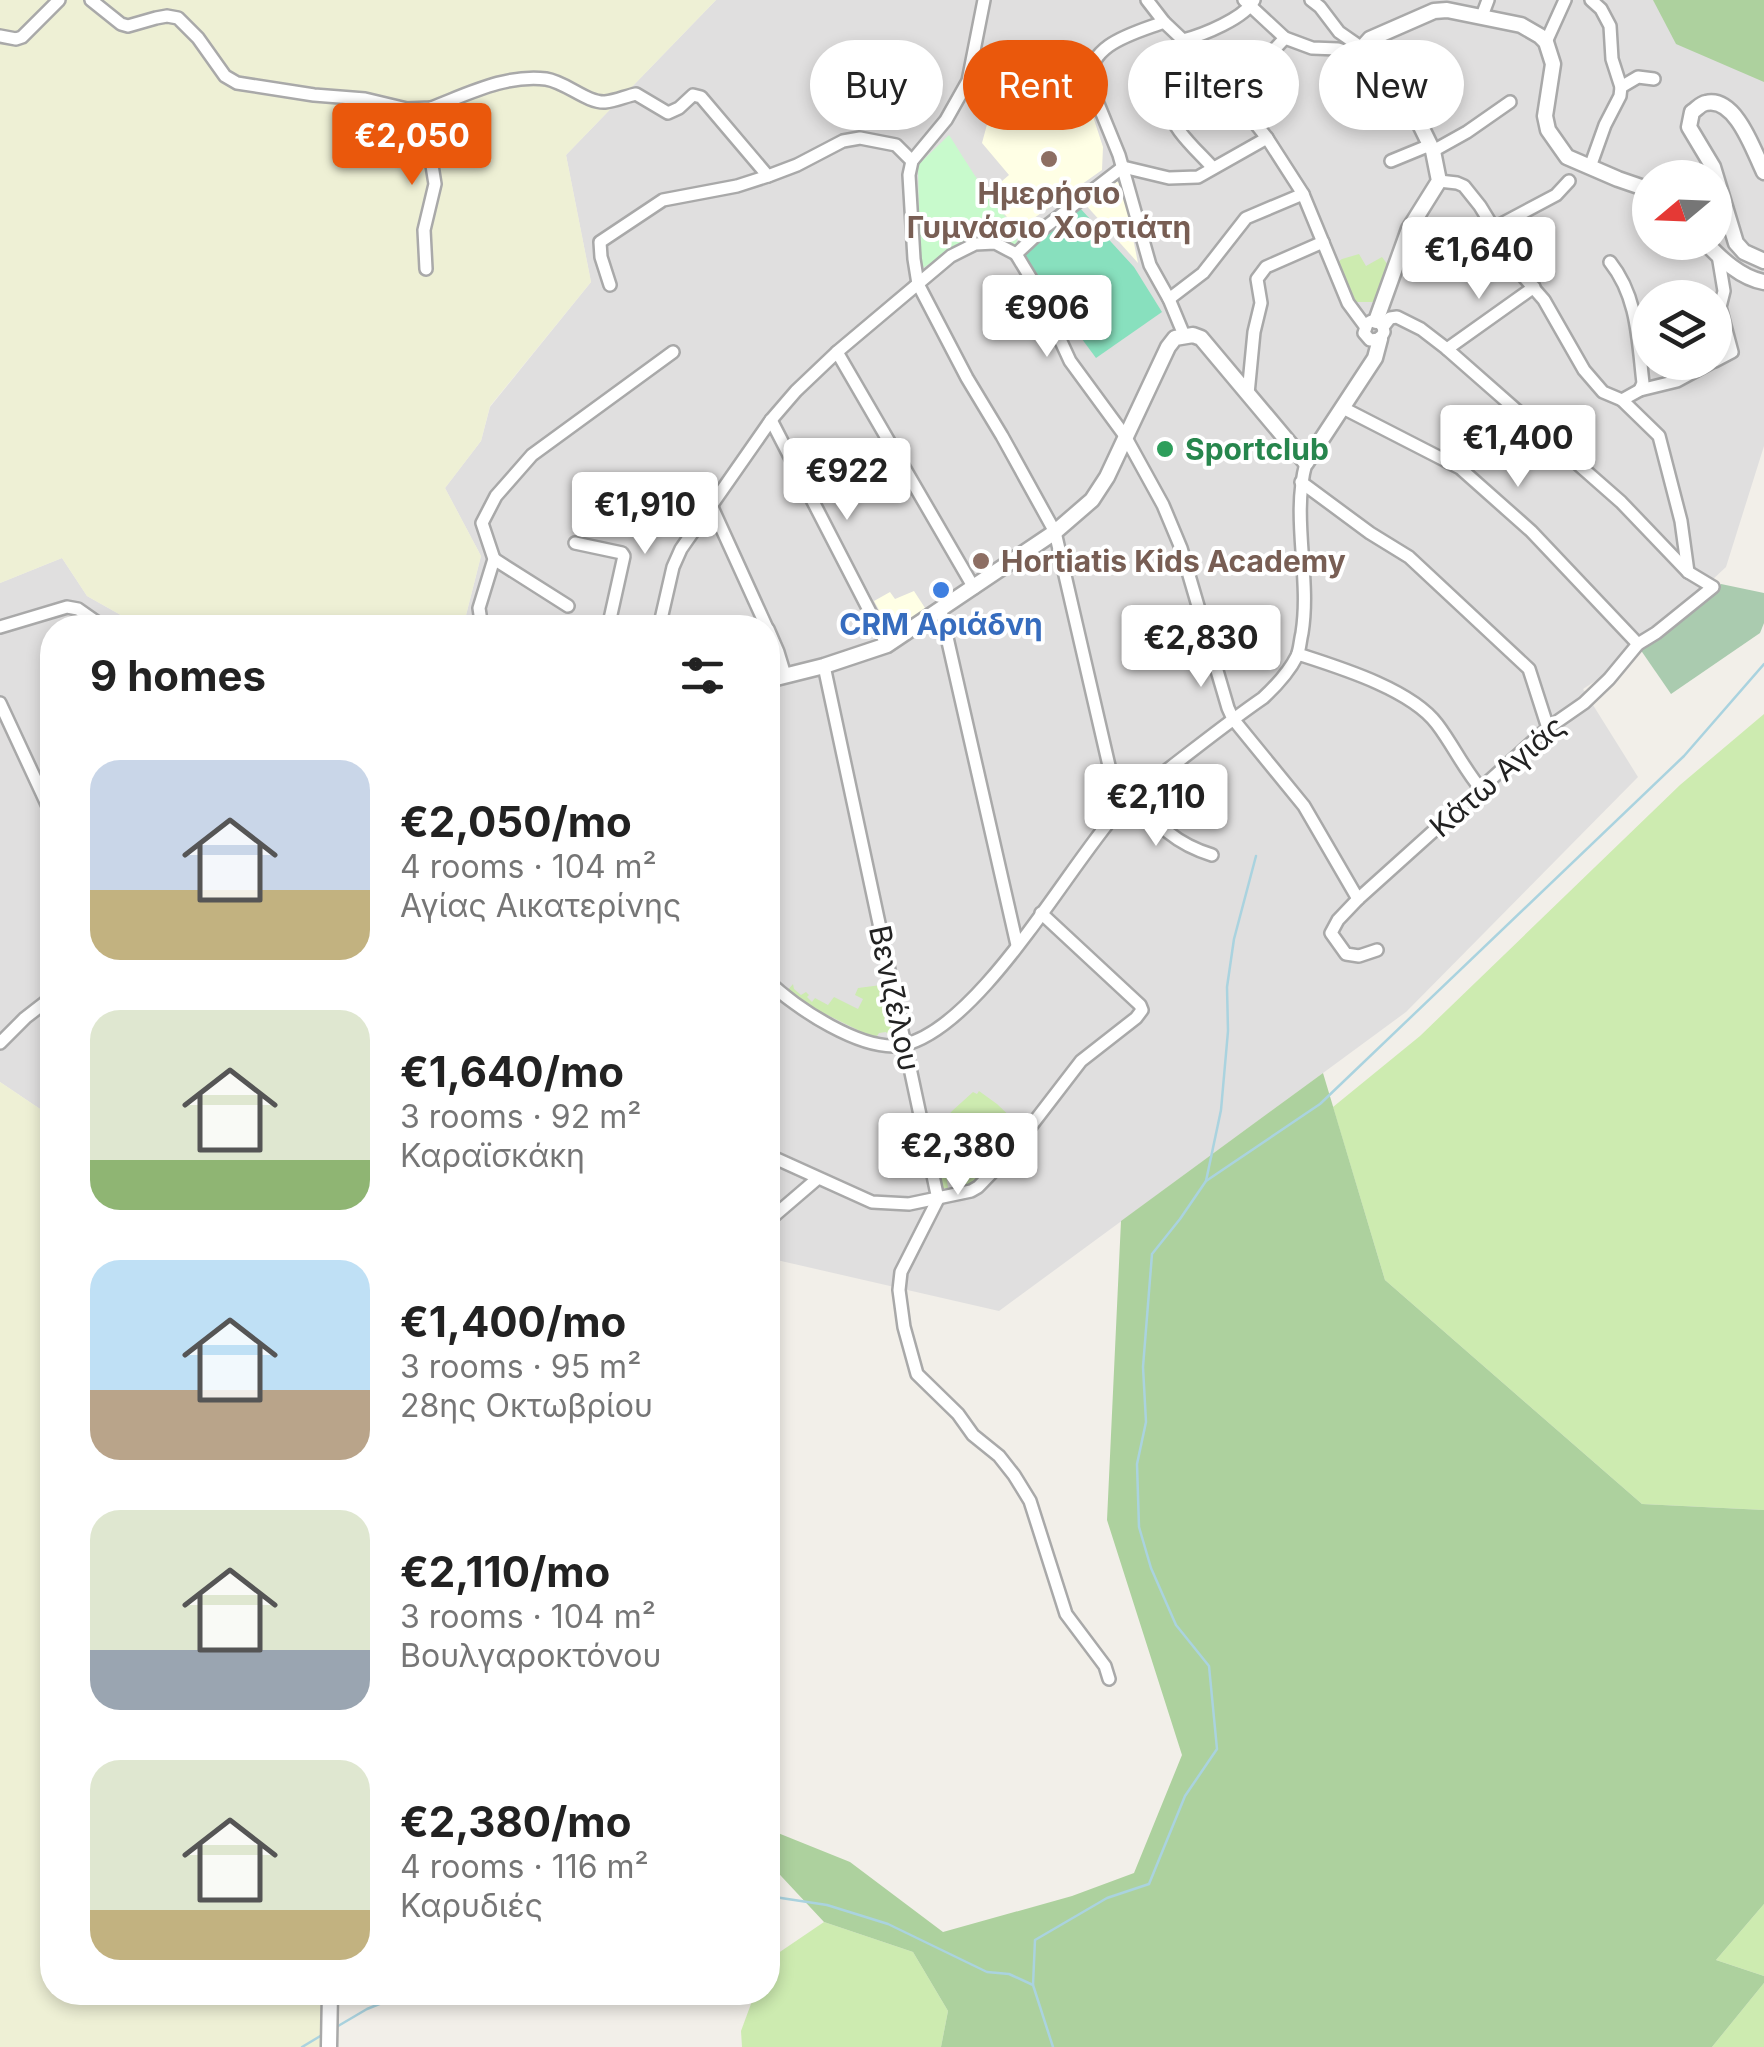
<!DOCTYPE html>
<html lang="en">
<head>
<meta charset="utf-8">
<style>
	:root { --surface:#fff; --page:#f2f2f2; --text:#222; --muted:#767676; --accent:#ea580c }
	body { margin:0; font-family:Inter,sans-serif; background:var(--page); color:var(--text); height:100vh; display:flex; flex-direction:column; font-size:38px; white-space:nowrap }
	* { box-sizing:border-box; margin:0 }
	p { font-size:32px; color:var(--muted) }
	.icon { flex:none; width:55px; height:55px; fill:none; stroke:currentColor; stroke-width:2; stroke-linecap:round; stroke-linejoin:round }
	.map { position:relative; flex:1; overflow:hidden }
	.panel { position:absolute; left:40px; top:615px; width:740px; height:1390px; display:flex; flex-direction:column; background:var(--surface); border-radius:40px; box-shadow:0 5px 15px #0003 }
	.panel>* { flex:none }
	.guide { position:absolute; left:810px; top:40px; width:802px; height:90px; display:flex; gap:20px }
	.needle { width:65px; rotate:251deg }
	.buttons { position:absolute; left:1632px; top:160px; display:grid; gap:20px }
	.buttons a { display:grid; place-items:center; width:100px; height:100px; border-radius:50%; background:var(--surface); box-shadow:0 5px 15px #0003; font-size:50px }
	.price { position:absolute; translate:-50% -85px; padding:0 22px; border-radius:10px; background:#fff; color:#222; font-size:32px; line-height:65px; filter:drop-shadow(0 2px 5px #0008) }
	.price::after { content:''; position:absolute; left:50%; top:60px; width:30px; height:22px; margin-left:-15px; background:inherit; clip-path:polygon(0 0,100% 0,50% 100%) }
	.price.on { background:var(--accent); color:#fff }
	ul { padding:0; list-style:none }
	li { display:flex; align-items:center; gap:30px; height:250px; padding:0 50px }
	li span { display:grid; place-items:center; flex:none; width:280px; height:200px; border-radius:30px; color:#555 }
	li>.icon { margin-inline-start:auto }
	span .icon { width:120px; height:120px; fill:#fffc; stroke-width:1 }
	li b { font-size:42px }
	h2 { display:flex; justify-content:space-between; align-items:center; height:120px; padding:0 50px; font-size:42px }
	.chip { padding:0 35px; border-radius:45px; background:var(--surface); box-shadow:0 5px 15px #0003; font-size:35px; line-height:90px }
	.chip.on { background:var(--accent); color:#fff }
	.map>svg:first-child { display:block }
</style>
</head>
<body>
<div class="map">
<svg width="1764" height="2047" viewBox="0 0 1764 2047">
	<rect width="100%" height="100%" fill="#f2efe9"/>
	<g fill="#e0dfdf" fill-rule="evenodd">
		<path d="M 716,0 L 1745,0 L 1764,30 L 1764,446 L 1726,567 L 1623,663 L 1583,689 L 1638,777 L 1406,1012 L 999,1311 L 768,1258 L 768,628 L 463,627 L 481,556 L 445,488 L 481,441 L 490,407 L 591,282 L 566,155 ZM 1650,178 L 1715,178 L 1715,242 L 1650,242 ZM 1650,298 L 1715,298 L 1715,362 L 1650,362 Z"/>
		<polygon points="62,558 87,596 142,627 52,628 52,1117 0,1082 0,583"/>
	</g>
	<g fill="#ffffe5">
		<polygon points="1085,92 1103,147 1102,170 1020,228 1014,226 988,193 1009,175 982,143 989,117 1061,93"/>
		<polygon points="1112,180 1122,184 1138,263 1084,203"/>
		<polygon points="914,591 927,611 911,618 911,620 891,632 874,601 890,592 895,599"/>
	</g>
	<g fill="#eef0d5">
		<polygon points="0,0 716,0 566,155 591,282 490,406 481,441 445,488 481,556 463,627 271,627 231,615 204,627 142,627 87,596 62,558 0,583"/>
		<polygon points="0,1082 52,1117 52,1992 330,1993 329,2047 0,2047"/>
	</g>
	<g fill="#cdebb0">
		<polygon points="1359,254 1366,266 1382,257 1388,265 1380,301 1377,302 1355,302 1352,299 1335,264 1342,259"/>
		<polygon points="1764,714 1764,1510 1642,1504 1385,1280 1333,1107 1420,1036 1680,785"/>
		<polygon points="793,984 794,989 801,995 806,992 809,995 807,997 812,1002 815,998 828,1005 834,997 858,1009 863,999 855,995 858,988 889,984 900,1030 897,1034 889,1036 886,1032 879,1033 877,1036 868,1035 809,1006 787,991"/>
		<polygon points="979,1091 997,1104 1020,1126 990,1170 985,1165 974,1176 978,1181 965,1186 962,1165 945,1167 948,1188 943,1188 932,1136 952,1111 973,1092 977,1094"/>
		<polygon points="1764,1904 1764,1976 1716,1960"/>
		<polygon points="824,1922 913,1952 948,2011 941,2047 742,2047 741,2031 755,1993 768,1992 768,1960"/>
		<polygon points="1764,1983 1764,2047 1712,2047"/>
	</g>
	<g fill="#add19e">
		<polygon points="1653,0 1764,0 1764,82 1676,44"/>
		<polygon points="1323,1073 1385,1280 1642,1504 1764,1510 1764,1904 1716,1960 1764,1976 1764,1983 1712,2047 941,2047 948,2011 913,1952 824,1922 768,1862 768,1829 850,1862 943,1932 1072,1896 1134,1873 1182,1755 1107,1520 1121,1221"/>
	</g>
	<polygon fill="#aacbaf" points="1721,584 1764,593 1764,623 1760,633 1671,694 1640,649"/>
	<path fill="#c8facc" d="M 949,135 C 963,156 1000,220 1020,228 L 1015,249 L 997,239 L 946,253 L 920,270 L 918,165 Z"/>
	<polygon fill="#88e0be" points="1079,207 1134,267 1162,312 1096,358 1019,254"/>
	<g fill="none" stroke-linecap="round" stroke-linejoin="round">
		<g stroke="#aad3df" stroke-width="2.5">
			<polyline points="1206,1181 1320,1104 1684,756 1764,664"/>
			<polyline points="768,1896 827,1905 888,1924 987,1972 1009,1974 1033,1985 1053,2047"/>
			<polyline points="1033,1985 1035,1940 1107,1898 1149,1884 1185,1796 1217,1749 1209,1666 1176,1625 1151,1568 1139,1527 1137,1464 1146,1422 1143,1367 1152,1254 1180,1219 1206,1181 1221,1110 1228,1031 1227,987 1234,939 1256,856"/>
			<polyline points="333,2029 367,2009 409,1992"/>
			<polyline points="302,2047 322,2035"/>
		</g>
		<defs>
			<g id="minor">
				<path d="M 91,0 L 121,24 L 128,26 L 156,18 L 167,16 L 178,18 L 198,38 L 225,76 L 237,83 L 314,95 L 365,99 L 407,109 L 431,108 C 468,94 506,74 546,79 C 566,82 587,103 605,102 C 616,101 626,96 636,94 L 668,113 L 679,108 L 693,95 L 701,97 L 768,176 L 797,165 L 843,141 L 860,138 L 896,145 L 912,161"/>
				<polyline points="984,0 968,81 946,120 912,161 909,175 914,259 918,284 967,378 1002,436 1055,532 1119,809"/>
				<polyline points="1147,0 1164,22 1183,40"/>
				<polyline points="1244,0 1285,38 1312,48 1338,49 1361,57"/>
				<polyline points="1311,0 1320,7 1339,32 1362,48"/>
				<polyline points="1482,16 1488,0"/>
				<path d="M 1164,22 C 1135,33 1086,44 1090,84 L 1119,155 L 1150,265 L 1169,299 L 1184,335"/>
				<polyline points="0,36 16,39 22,37 59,0"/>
				<polyline points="1546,42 1565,0"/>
				<polyline points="1179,59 1193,63 1252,119 1267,138 1303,194 1348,303 1365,326"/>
				<polyline points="1621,87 1638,77 1654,79"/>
				<polyline points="1028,99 1057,86 1090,84"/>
				<polyline points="1252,119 1263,98 1270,54 1285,38"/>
				<polyline points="1433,151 1467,132 1510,102"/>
				<polyline points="1391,161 1430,145"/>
				<polyline points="1590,167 1605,125 1620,96 1621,87 1612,59 1610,26 1601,9 1591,0"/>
				<path d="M 1213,168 C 1197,150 1170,128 1167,103 C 1165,92 1180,55 1183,40 C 1203,35 1245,18 1254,0"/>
				<polyline points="1439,181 1457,183 1464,186 1480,206 1523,276 1544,300 1584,370 1603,392 1622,400 1659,436 1681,521 1688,572"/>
				<polyline points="1492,229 1556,195 1569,181"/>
				<polyline points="1016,254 1036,287 1070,361 1125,436 1163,505 1181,548 1228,708 1233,719 1304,806 1358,899"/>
				<path d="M 1610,262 C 1638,297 1638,341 1643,383 L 1640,390"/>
				<polyline points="426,269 424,230 435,184 430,153 431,108"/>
				<polyline points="610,285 601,257 600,242 663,200 737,186 768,176"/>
				<polyline points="1169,299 1203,273 1246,218 1303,194"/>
				<polyline points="1447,349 1534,287"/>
				<polyline points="837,352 974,588"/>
				<polyline points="1715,361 1732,352 1720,307 1724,291 1718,255"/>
				<polyline points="1248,394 1254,332 1261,303 1257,279 1266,267 1323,242"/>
				<polyline points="1622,400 1640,390 1677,381 1712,362"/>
				<polyline points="1343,408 1460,468 1531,531 1638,644"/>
				<polyline points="771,420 887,645"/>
				<polyline points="1301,482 1370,533 1409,557 1529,669 1548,728"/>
				<polyline points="711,505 767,628"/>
				<polyline points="575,543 622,553 624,556 608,628"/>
				<polyline points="494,559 568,606"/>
				<polyline points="941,611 1017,945"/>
				<polyline points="0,627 67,607 78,609 105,628"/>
				<polyline points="482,628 479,608 494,559 482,523 496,496 532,455 673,352"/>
				<polyline points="659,628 673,567 681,549 771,420 796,391 837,352 951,256 975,244 995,243 1016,254 1044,228 1123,167 1169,178 1198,177 1267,138"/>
				<polyline points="768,629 778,652 785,675"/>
				<path d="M 1298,654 C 1338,667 1411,689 1437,724 C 1453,745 1464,769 1481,789"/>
				<polyline points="824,666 938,1199 901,1272 899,1290 904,1327 917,1374 958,1414 973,1435 999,1456 1014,1475 1030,1501 1066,1614 1105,1666 1109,1679"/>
				<polyline points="0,703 52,815"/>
				<path d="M 1134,796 C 1157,825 1176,844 1212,855"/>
				<path d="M 1377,950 L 1359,956 L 1346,954 L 1331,933 L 1338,920 L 1358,899 L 1548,728 L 1584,703 L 1609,679 L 1638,644 L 1656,633 L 1713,587 L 1688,572 L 1621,502 L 1447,349 L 1421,329 L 1397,317 L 1390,318 L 1383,327 L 1384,332 L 1380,339 L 1370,340 L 1364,333 L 1367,324 C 1373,319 1379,320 1383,327"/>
				<path d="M 768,981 C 794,1007 863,1053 903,1045 C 979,1028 1066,870 1118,811 C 1132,794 1153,781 1171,767 C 1201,744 1231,720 1263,698 C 1276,686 1289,672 1297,656 C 1300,649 1300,641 1302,633 C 1311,577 1291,518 1306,463"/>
				<polyline points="0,1043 25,1018 52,997"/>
				<polyline points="768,1155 872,1202 909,1204 971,1191 978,1187 1008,1156 1081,1061 1136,1018 1142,1010 1140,1005 1041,913"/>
				<polyline points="768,1221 817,1179"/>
			</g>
			<g id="tertiary">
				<path d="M 1764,172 C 1754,152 1736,96 1706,103 C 1700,104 1697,109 1692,112 L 1689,127 L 1713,167 L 1736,243 L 1744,252 L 1764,261"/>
				<path d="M 1705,242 C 1721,259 1741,278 1764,282"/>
				<polyline points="1376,321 1409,229 1439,181 1433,151 1409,102 1361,57 1362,48 1370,39 1434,11 1447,10 1521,25 1540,36 1546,42 1553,64 1545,116 1548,130 1567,157 1618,179 1650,190"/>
				<polyline points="768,680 824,666 887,645 1055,532 1092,500 1107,477 1168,347 1175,338 1193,335 1201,338 1306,463 1375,358 1380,339"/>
				<polyline points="329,2047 330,1992"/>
			</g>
		</defs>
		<use href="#minor" stroke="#a9a9a9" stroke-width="16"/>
		<use href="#tertiary" stroke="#a9a9a9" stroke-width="19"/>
		<use href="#minor" stroke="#fff" stroke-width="11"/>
		<use href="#tertiary" stroke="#fff" stroke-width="14"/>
	</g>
	<g fill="#8d6e63" stroke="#fff" stroke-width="4">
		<circle cx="1049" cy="159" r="10"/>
		<circle cx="981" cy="561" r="10"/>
	</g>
	<circle fill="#2e9e5b" stroke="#fff" stroke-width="4" cx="1165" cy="449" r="10"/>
	<circle fill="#3f7fe0" stroke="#fff" stroke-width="4" cx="941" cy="590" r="10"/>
	<g text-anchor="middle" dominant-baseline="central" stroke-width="8" stroke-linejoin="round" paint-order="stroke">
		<g font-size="30" font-weight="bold" fill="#785e54" stroke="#fff">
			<text x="1049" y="193">Ημερήσιο<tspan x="1049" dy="34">Γυμνάσιο Χορτιάτη</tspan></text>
			<text x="1001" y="561" text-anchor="start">Hortiatis Kids Academy</text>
		</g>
		<g font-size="30" font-weight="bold" fill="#27864d" stroke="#fff" text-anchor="start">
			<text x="1185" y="449">Sportclub</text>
		</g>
		<g font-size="30" font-weight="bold" fill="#366cbe" stroke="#fff">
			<text x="941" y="624">CRM Αριάδνη</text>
		</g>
		<g font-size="30" fill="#222" stroke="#fff">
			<text transform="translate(1497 776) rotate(-41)">Κάτω Αγιάς</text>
			<text transform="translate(895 998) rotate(78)">Βενιζέλου</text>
		</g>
	</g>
</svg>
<div class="buttons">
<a><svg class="needle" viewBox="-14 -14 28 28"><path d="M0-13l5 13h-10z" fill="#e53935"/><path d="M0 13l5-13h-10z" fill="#767676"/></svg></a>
<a><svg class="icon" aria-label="layers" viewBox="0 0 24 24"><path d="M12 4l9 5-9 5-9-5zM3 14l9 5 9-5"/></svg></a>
</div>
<b class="price on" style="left:412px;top:188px">€2,050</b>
<b class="price" style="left:1479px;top:302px">€1,640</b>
<b class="price" style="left:1047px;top:360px">€906</b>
<b class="price" style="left:1518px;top:490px">€1,400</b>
<b class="price" style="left:847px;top:523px">€922</b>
<b class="price" style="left:645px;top:557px">€1,910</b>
<b class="price" style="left:1201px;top:690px">€2,830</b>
<b class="price" style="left:1156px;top:849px">€2,110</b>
<b class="price" style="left:958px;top:1198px">€2,380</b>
<div class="guide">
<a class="chip">Buy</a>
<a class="chip on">Rent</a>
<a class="chip">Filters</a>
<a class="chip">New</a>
</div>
<section class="panel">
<h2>9 homes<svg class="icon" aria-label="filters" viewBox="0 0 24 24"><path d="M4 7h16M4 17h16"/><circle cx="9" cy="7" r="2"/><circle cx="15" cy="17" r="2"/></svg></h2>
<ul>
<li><span style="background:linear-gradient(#c9d6e8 65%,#c2b280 0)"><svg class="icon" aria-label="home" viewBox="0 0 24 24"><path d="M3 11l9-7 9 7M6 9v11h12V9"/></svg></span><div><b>€2,050/mo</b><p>4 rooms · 104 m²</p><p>Αγίας Αικατερίνης</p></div></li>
<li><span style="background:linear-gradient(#dfe7d0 75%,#8fb573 0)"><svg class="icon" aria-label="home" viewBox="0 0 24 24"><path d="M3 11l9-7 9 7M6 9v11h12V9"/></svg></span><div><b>€1,640/mo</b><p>3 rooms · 92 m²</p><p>Καραϊσκάκη</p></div></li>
<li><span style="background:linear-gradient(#bfe0f5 65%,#b9a48a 0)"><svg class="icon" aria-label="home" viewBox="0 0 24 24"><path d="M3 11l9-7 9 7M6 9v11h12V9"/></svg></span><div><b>€1,400/mo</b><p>3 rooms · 95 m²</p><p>28ης Οκτωβρίου</p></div></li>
<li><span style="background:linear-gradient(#dfe7d0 70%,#9aa5b1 0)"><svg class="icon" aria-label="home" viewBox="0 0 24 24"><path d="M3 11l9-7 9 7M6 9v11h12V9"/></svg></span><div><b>€2,110/mo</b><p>3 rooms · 104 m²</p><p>Βουλγαροκτόνου</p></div></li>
<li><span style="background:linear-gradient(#dfe7d0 75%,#c2b280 0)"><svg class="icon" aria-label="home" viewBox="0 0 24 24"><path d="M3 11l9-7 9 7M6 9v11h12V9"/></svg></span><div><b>€2,380/mo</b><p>4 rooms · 116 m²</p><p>Καρυδιές</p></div></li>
</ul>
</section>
</div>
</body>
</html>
